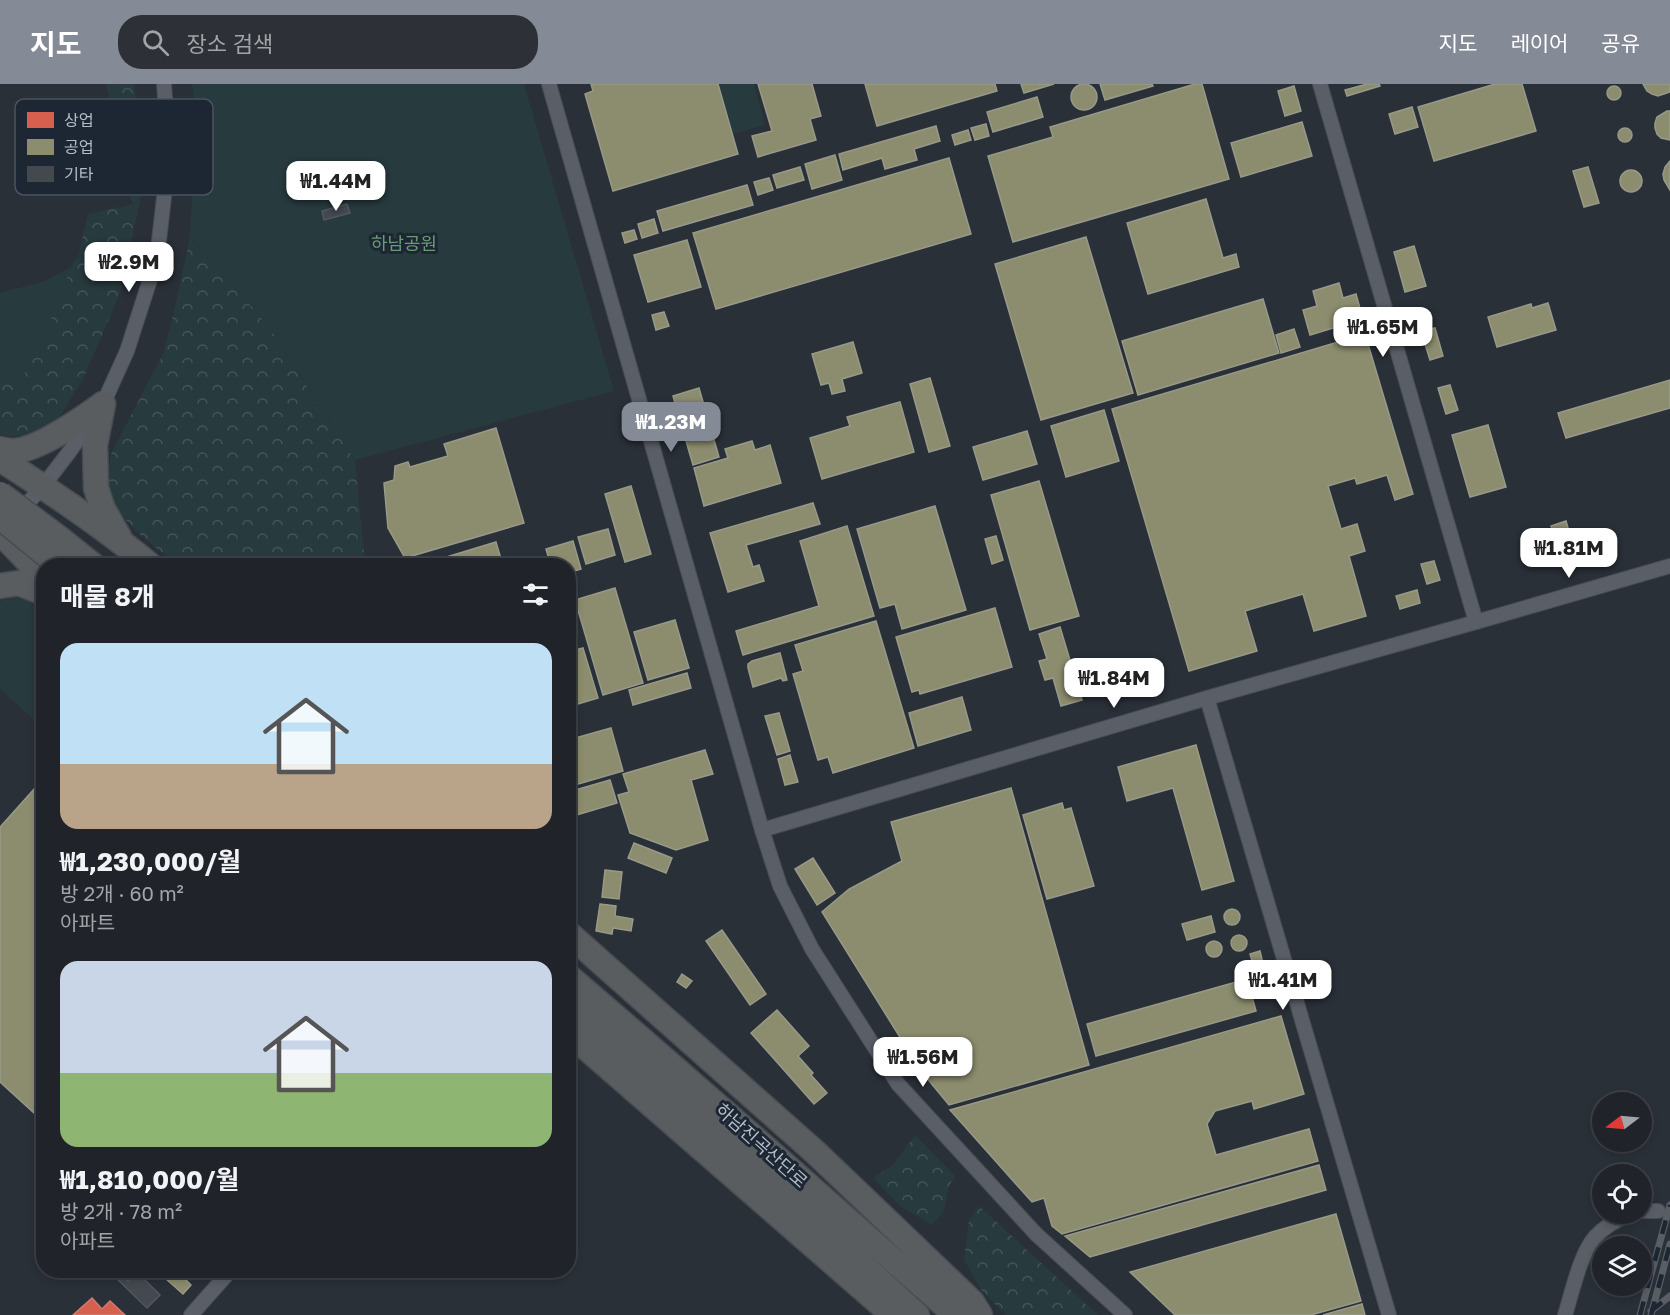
<!DOCTYPE html>
<html lang="ko">
<head>
<meta charset="utf-8">
<style>
	:root { --surface:#20242a; --page:#2d3036; --text:#f1f3f6; --muted:#a2a4a8; --line:#3d4147; --accent:#848b96 }
	body { margin:0; font-family:"Golos Text","Noto Sans KR",sans-serif; background:var(--page); color:var(--text); height:100vh; display:flex; flex-direction:column; font-size:22px; white-space:nowrap }
	* { box-sizing:border-box; margin:0 }
	p { font-size:20px; color:var(--muted) }
	.icon { flex:none; width:33px; height:33px; fill:none; stroke:currentColor; stroke-width:2; stroke-linecap:round; stroke-linejoin:round }
	.map { position:relative; flex:1; overflow:hidden }
	.sheet { position:absolute; left:36px; top:474px; width:540px; height:720px; display:flex; flex-direction:column; background:var(--surface); border-radius:24px; box-shadow:0 3px 9px #0003,0 0 0 2px var(--line) }
	.sheet>* { flex:none }
	.needle { width:39px; rotate:254deg }
	.fabs { position:absolute; left:1592px; top:1008px; display:grid; gap:12px }
	.fabs a { display:grid; place-items:center; width:60px; height:60px; border-radius:50%; background:var(--surface); box-shadow:0 3px 9px #0003,0 0 0 2px var(--line); font-size:30px }
	.price { position:absolute; translate:-50% -51px; padding:0 14px; border-radius:12px; background:#fff; color:#222; font-size:20px; line-height:39px; filter:drop-shadow(0 2px 3px #0008) }
	.price::after { content:''; position:absolute; left:50%; top:36px; width:18px; height:14px; margin-left:-9px; background:inherit; clip-path:polygon(0 0,100% 0,50% 100%) }
	.price.active { background:var(--accent); color:#fff }
	ul { padding:0; list-style:none }
	li { display:grid; align-content:center; gap:12px; height:318px; padding:0 24px }
	li span { display:grid; place-items:center; height:186px; border-radius:18px; color:#555 }
	li>.icon { margin-inline-start:auto }
	span .icon { width:108px; height:108px; fill:#fffc; stroke-width:1 }
	li b { font-size:26px }
	h2 { display:flex; justify-content:space-between; align-items:center; height:72px; padding:0 24px; font-size:26px }
	header { display:flex; align-items:center; gap:36px; box-sizing:border-box; height:84px; padding:0 30px; background:var(--accent); color:#fff }
	header strong { font-size:28px }
	nav { display:flex; gap:33px; margin-inline-start:auto; font-size:21px }
	.search { width:420px; height:54px; background:var(--page); display:flex; align-items:center; gap:15px; box-sizing:border-box; padding:0 21px; border-radius:24px; color:var(--muted); font-size:22px }
	.map>svg:first-child { display:block }
</style>
</head>
<body>
<header>
<strong>지도</strong>
<div class="search"><svg class="icon" aria-label="search" viewBox="0 0 24 24"><circle cx="10" cy="10" r="6"/><path d="M15 15l6 6"/></svg>장소 검색</div>
<nav><a>지도</a><a>레이어</a><a>공유</a></nav>
</header>
<div class="map">
<svg width="1670" height="1231" viewBox="0 0 1670 1231">
	<defs>
		<pattern id="forest-crowns" width="20" height="18" patternUnits="userSpaceOnUse" patternTransform="scale(1.5)"><rect width="20" height="18" fill="#273a3e"/><path d="M2 6a3 3 0 1 1 6 0M12 15a3 3 0 1 1 6 0" fill="none" stroke="#445559"/></pattern>
	</defs>
	<rect width="100%" height="100%" fill="#2a3038"/>
	<g fill="url(#forest-crowns)">
		<polygon points="106,0 134,0 137,24 140,118 119,212 82,297 59,333 41,349 28,352 6,352 0,350 0,281 21,296 71,183 78,173 88,130 133,120"/>
		<polygon points="190,153 268,241 355,376 365,481 177,481 137,448 115,424 107,398 111,370 163,270 175,224"/>
		<polygon points="915,1051 955,1092 948,1104 944,1127 932,1141 900,1122 873,1094 893,1081"/>
		<polygon points="979,1122 1098,1231 1006,1231 982,1207 964,1176 969,1137"/>
	</g>
	<g fill="#273a3e">
		<polygon points="192,0 524,0 614,307 355,376 268,241 190,153 196,31"/>
		<polygon points="718,0 754,0 765,41 733,50"/>
		<polygon points="71,183 57,223 21,296 0,281 0,209 45,197"/>
		<polygon points="31,511 43,516 43,644 0,605 0,517 15,513"/>
	</g>
	<polygon fill="#d6604d" stroke="#cc7c72" stroke-width="1.5" points="92,1214 102,1225 110,1217 125,1231 73,1231"/>
	<g fill="#8c8c6e" stroke="#989a89" stroke-width="1.5">
		<circle cx="1084" cy="13" r="13"/>
		<polygon points="591,0 718,0 738,70 613,107 585,10 593,7"/>
		<polygon points="758,0 812,0 821,32 810,35 816,56 758,73 752,52 772,47"/>
		<polygon points="865,0 995,0 997,7 877,42"/>
		<polygon points="1021,0 1054,0 1024,9"/>
		<polygon points="1100,0 1152,0 1153,2 1105,16"/>
		<polygon points="1195,0 1202,0 1229,95 1013,158 988,72 1053,53 1050,43"/>
		<polygon points="1367,0 1379,0 1380,2 1347,12 1345,6"/>
		<polygon points="1495,0 1522,0 1536,47 1434,77 1418,23"/>
		<polygon points="1643,0 1670,0 1670,8 1658,12 1652,10 1647,7"/>
		<polygon points="1294,2 1301,27 1285,32 1278,7"/>
		<circle cx="1614" cy="9" r="7"/>
		<polygon points="1037,13 1043,33 993,48 987,28"/>
		<polygon points="1412,23 1418,43 1395,50 1389,30"/>
		<polygon points="1667,27 1670,27 1670,56 1661,54 1657,50 1655,44 1655,39 1657,33"/>
		<polygon points="1302,38 1312,72 1241,93 1231,59"/>
		<polygon points="986,40 989,52 975,56 971,44"/>
		<polygon points="936,42 940,57 914,65 917,76 885,85 882,74 843,86 839,70"/>
		<circle cx="1625" cy="51" r="7"/>
		<polygon points="968,46 971,56 955,61 952,51"/>
		<polygon points="835,71 842,96 812,105 805,80"/>
		<polygon points="949,74 971,150 716,225 693,149"/>
		<polygon points="1670,77 1670,106 1664,96 1663,90 1665,83"/>
		<polygon points="800,83 804,96 777,104 773,91"/>
		<polygon points="1588,83 1599,119 1584,123 1573,87"/>
		<circle cx="1631" cy="97" r="11"/>
		<polygon points="769,94 773,106 758,111 754,98"/>
		<polygon points="747,101 753,121 663,147 657,127"/>
		<polygon points="1206,115 1223,174 1236,170 1239,183 1148,210 1127,139"/>
		<polygon points="654,135 658,149 642,154 638,140"/>
		<polygon points="634,146 637,155 625,159 622,149"/>
		<polygon points="1086,153 1133,309 1041,336 995,180"/>
		<polygon points="687,156 701,203 648,218 634,171"/>
		<polygon points="1414,162 1426,202 1405,208 1394,168"/>
		<polygon points="1339,199 1343,214 1356,210 1363,235 1310,251 1303,226 1317,222 1313,207"/>
		<polygon points="1263,215 1279,269 1138,311 1122,257"/>
		<polygon points="1548,219 1556,246 1497,263 1488,233 1531,220 1532,224"/>
		<polygon points="664,228 669,242 656,246 652,231"/>
		<polygon points="1435,244 1443,272 1430,276 1421,247"/>
		<polygon points="1294,245 1300,263 1281,269 1276,251"/>
		<polygon points="1365,250 1413,410 1395,416 1387,391 1357,400 1355,394 1328,402 1341,445 1357,440 1365,467 1349,472 1366,532 1314,547 1303,510 1245,527 1257,567 1189,587 1112,325"/>
		<polygon points="853,258 862,289 842,295 845,307 832,310 829,299 821,301 812,270"/>
		<polygon points="930,294 950,362 929,368 910,300"/>
		<polygon points="1670,296 1670,324 1566,354 1558,329"/>
		<polygon points="1450,301 1458,326 1446,330 1438,304"/>
		<polygon points="699,304 719,373 693,381 673,312"/>
		<polygon points="900,318 914,368 822,395 810,354 850,342 847,333"/>
		<polygon points="1104,326 1119,377 1066,393 1051,342"/>
		<polygon points="1488,341 1506,403 1470,413 1452,351"/>
		<polygon points="496,344 524,439 405,474 388,444 384,399 394,396 395,382 408,378 410,383 448,372 444,360"/>
		<polygon points="1027,347 1037,380 983,396 973,363"/>
		<polygon points="752,357 755,366 770,361 781,399 704,422 694,384 728,374 725,365"/>
		<polygon points="1039,397 1079,532 1030,546 991,411"/>
		<polygon points="631,402 651,470 625,478 605,410"/>
		<polygon points="813,419 820,440 746,461 753,483 759,481 764,497 728,508 710,449"/>
		<polygon points="935,422 966,526 902,545 895,520 880,524 857,445"/>
		<polygon points="1566,437 1573,461 1558,465 1551,442"/>
		<polygon points="847,442 874,532 743,571 736,547 819,522 800,457"/>
		<polygon points="608,445 615,471 586,480 578,453"/>
		<polygon points="996,452 1003,476 992,480 985,455"/>
		<polygon points="573,457 581,485 568,489 568,482 551,482 546,465"/>
		<polygon points="496,458 503,482 417,482"/>
		<polygon points="1434,477 1440,496 1427,500 1421,480"/>
		<polygon points="615,504 643,599 603,611 575,516"/>
		<polygon points="1417,506 1420,519 1400,525 1396,512"/>
		<polygon points="995,524 1012,583 920,610 919,606 912,608 896,553"/>
		<polygon points="675,536 689,584 648,596 634,548"/>
		<polygon points="876,537 914,664 833,689 828,673 818,676 793,590 803,587 795,561"/>
		<polygon points="1060,543 1082,616 1061,622 1053,594 1045,596 1039,577 1047,575 1039,550"/>
		<polygon points="583,564 598,614 568,623 568,568"/>
		<polygon points="780,569 787,596 783,597 781,594 753,603 748,584 748,580 752,577"/>
		<polygon points="687,589 691,604 633,621 629,606"/>
		<polygon points="962,613 971,646 918,662 909,629"/>
		<polygon points="779,629 790,667 777,671 765,632"/>
		<polygon points="611,644 623,687 568,703 568,656"/>
		<polygon points="1196,661 1234,797 1202,806 1173,704 1127,717 1118,683"/>
		<polygon points="705,666 713,690 691,696 708,756 676,766 630,749 618,711 629,708 623,690"/>
		<polygon points="790,671 798,698 785,701 778,675"/>
		<polygon points="610,696 617,719 573,732 568,717 568,708"/>
		<polygon points="35,704 44,712 44,1038 0,998 0,743"/>
		<polygon points="1011,704 1089,981 949,1021 921,987 822,828 849,805 902,777 891,738"/>
		<polygon points="1062,719 1064,726 1071,724 1094,802 1047,815 1023,731"/>
		<polygon points="634,759 672,774 666,789 628,774"/>
		<polygon points="813,774 835,809 817,821 795,785"/>
		<polygon points="605,786 622,788 619,815 602,813"/>
		<polygon points="600,820 616,822 615,832 633,835 631,847 613,844 612,850 596,847"/>
		<circle cx="1232" cy="833" r="8"/>
		<polygon points="1211,832 1215,848 1187,856 1182,840"/>
		<polygon points="722,846 766,910 750,921 706,857"/>
		<circle cx="1239" cy="859" r="8"/>
		<circle cx="1214" cy="865" r="8"/>
		<polygon points="1260,867 1265,888 1256,890 1250,870"/>
		<polygon points="682,890 692,897 686,904 677,898"/>
		<polygon points="1247,895 1256,927 1096,972 1087,940"/>
		<polygon points="777,926 809,962 798,972 813,989 811,991 827,1009 814,1020 751,949"/>
		<polygon points="1281,932 1304,1010 1254,1025 1252,1017 1215,1027 1207,1040 1216,1071 1309,1045 1318,1077 1062,1150 1052,1142 1044,1114 1032,1118 950,1026"/>
		<polygon points="1319,1081 1326,1106 1090,1173 1065,1152"/>
		<polygon points="1336,1130 1361,1217 1311,1231 1175,1231 1130,1188"/>
		<polygon points="156,1186 176,1186 191,1201 183,1210"/>
		<polygon points="1362,1220 1365,1231 1323,1231"/>
	</g>
	<g fill="#444950" stroke="#52575f" stroke-width="1.5">
		<polygon points="347,120 350,129 324,136 322,127"/>
		<polygon points="117,1186 128,1197 137,1188 160,1211 147,1224 112,1190"/>
	</g>
	<g fill="none" stroke-linecap="round" stroke-linejoin="round">
		<defs>
			<g id="street">
				<polyline points="549,0 762,746 780,802 812,865 898,1000 1036,1150 1125,1231"/>
				<polyline points="1320,0 1476,538"/>
				<polyline points="19,429 43,402 70,367 103,320 127,267 157,174 169,70 164,0"/>
				<polyline points="1207,614 1389,1231"/>
				<polyline points="762,746 1207,614 1476,538 1670,482"/>
				<polyline points="1641,1127 1658,1127"/>
				<polyline points="191,1231 231,1186"/>
				<path d="M 1565,1231 C 1572,1209 1580,1170 1595,1153 C 1604,1143 1618,1135 1630,1130"/>
			</g>
			<g id="highway">
				<polyline points="103,320 95,361 96,404 103,425 119,453"/>
				<path d="M 0,365 C 4,366 10,367 14,367 C 39,366 82,335 103,320"/>
				<path d="M 0,375 C 52,408 103,442 151,482"/>
				<polyline points="0,448 44,494"/>
				<polyline points="0,502 19,499 44,509"/>
				<polyline points="568,849 815,1068 972,1218 980,1231"/>
				<path d="M 568,892 C 699,1004 826,1118 956,1231"/>
				<polyline points="568,921 797,1121 917,1231"/>
				<polyline points="568,948 893,1231"/>
			</g>
		</defs>
		<use href="#street" stroke="#484c53" stroke-width="16"/>
		<use href="#highway" stroke="#474c53" stroke-width="27"/>
		<use href="#street" stroke="#5a5e66" stroke-width="14"/>
		<use href="#highway" stroke="#5a5d60" stroke-width="24"/>
		<defs>
			<g id="rail">
				<polyline points="1651,1227 1670,1212"/>
				<polyline points="1640,1231 1670,1121"/>
				<polyline points="1651,1231 1670,1160"/>
			</g>
		</defs>
		<use href="#rail" stroke="#595d64" stroke-width="7"/>
		<use href="#rail" stroke="#1d2633" stroke-width="4.5" stroke-dasharray="14" stroke-linecap="butt"/>
		<defs>
			<g id="highway-bridge">
				<polyline points="0,410 59,454 94,482"/>
				<polyline points="0,433 60,482"/>
			</g>
		</defs>
		<use href="#highway-bridge" stroke="#474c53" stroke-width="27" stroke-linecap="butt"/>
		<use href="#highway-bridge" stroke="#5a5d60" stroke-width="24"/>
	</g>
	<g text-anchor="middle" dominant-baseline="central" stroke-width="6" stroke-linejoin="round" paint-order="stroke">
		<g font-size="18" fill="#6b9a76" stroke="#1d2633">
			<text x="404" y="159">하남공원</text>
		</g>
		<g font-size="18" fill="#b4bcc9" stroke="#1d2633">
			<text transform="translate(762 1061) rotate(42)">하남진곡산단로</text>
		</g>
	</g>
	<rect x="15" y="15" width="198" height="96" rx="9" fill="#1d2633" stroke="#4a5360" stroke-width="1.5"/>
	<rect x="27" y="28" width="27" height="16" fill="#d6604d"/>
	<rect x="27" y="55" width="27" height="16" fill="#8c8c6e"/>
	<rect x="27" y="82" width="27" height="16" fill="#444950"/>
	<g font-size="16" fill="#b4bcc9">
		<text x="64" y="42">상업</text>
		<text x="64" y="69">공업</text>
		<text x="64" y="96">기타</text>
	</g>
</svg>
<div class="fabs">
<a><svg class="needle" viewBox="-14 -14 28 28"><path d="M0-13l5 13h-10z" fill="#e53935"/><path d="M0 13l5-13h-10z" fill="#a2a4a8"/></svg></a>
<a><svg class="icon" aria-label="locate" viewBox="0 0 24 24"><circle cx="12" cy="12" r="6"/><path d="M12 2v4M12 18v4M2 12h4M18 12h4"/></svg></a>
<a><svg class="icon" aria-label="layers" viewBox="0 0 24 24"><path d="M12 4l9 5-9 5-9-5zM3 14l9 5 9-5"/></svg></a>
</div>
<b class="price" style="left:336px;top:128px">₩1.44M</b>
<b class="price" style="left:129px;top:209px">₩2.9M</b>
<b class="price" style="left:1383px;top:274px">₩1.65M</b>
<b class="price active" style="left:671px;top:369px">₩1.23M</b>
<b class="price" style="left:1569px;top:495px">₩1.81M</b>
<b class="price" style="left:1114px;top:625px">₩1.84M</b>
<b class="price" style="left:1283px;top:927px">₩1.41M</b>
<b class="price" style="left:923px;top:1004px">₩1.56M</b>
<section class="sheet">
<h2>매물 8개<svg class="icon" aria-label="filters" viewBox="0 0 24 24"><path d="M4 7h16M4 17h16"/><circle cx="9" cy="7" r="2"/><circle cx="15" cy="17" r="2"/></svg></h2>
<ul>
<li><span style="background:linear-gradient(#bfe0f5 65%,#b9a48a 0)"><svg class="icon" aria-label="home" viewBox="0 0 24 24"><path d="M3 11l9-7 9 7M6 9v11h12V9"/></svg></span><div><b>₩1,230,000/월</b><p>방 2개 · 60 m²</p><p>아파트</p></div></li>
<li><span style="background:linear-gradient(#c9d6e8 60%,#8fb573 0)"><svg class="icon" aria-label="home" viewBox="0 0 24 24"><path d="M3 11l9-7 9 7M6 9v11h12V9"/></svg></span><div><b>₩1,810,000/월</b><p>방 2개 · 78 m²</p><p>아파트</p></div></li>
</ul>
</section>
</div>
</body>
</html>
